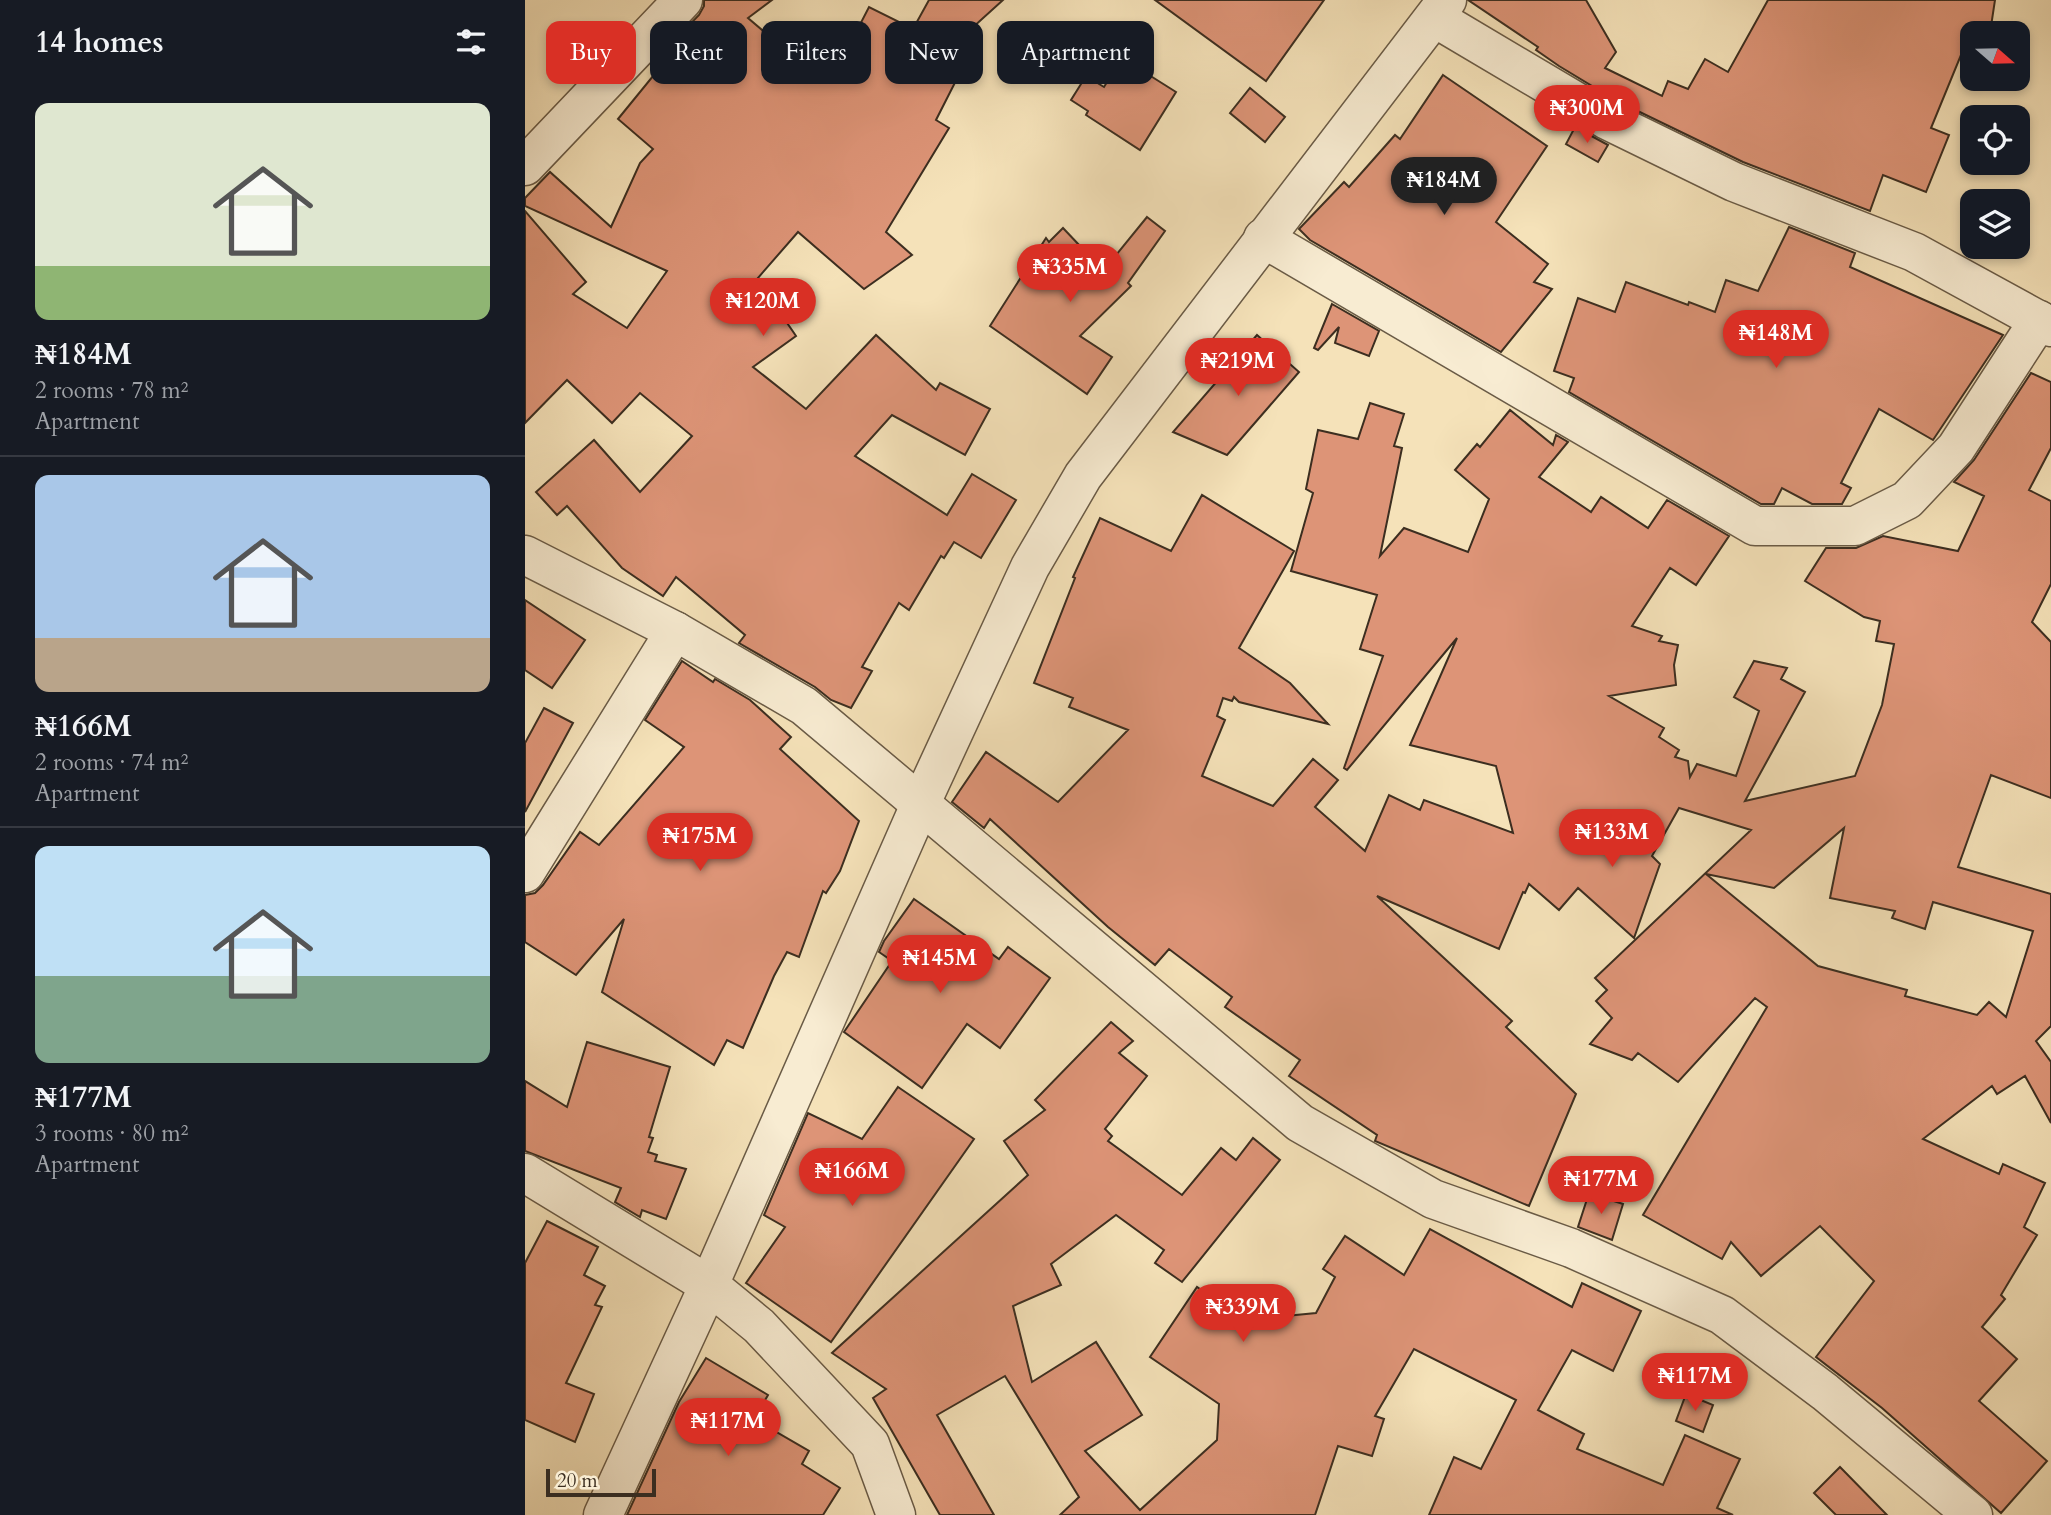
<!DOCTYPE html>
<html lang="en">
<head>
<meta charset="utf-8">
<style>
	:root { --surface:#171b24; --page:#20242c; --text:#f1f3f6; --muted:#9ea1a6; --line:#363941; --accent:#d93025 }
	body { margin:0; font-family:Cardo,serif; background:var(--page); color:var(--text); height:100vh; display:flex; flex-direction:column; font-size:26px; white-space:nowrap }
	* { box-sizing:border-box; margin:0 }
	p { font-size:23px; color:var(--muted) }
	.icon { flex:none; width:38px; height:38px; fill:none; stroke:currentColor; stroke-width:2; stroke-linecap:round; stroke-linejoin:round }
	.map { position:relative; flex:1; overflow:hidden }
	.drawer { display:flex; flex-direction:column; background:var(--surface); width:525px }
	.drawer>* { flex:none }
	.hud { position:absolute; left:21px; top:21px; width:665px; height:63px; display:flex; gap:14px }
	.needle { width:46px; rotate:110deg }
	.buttons { position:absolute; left:1435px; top:21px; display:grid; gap:14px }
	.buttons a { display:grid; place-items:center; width:70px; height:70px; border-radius:14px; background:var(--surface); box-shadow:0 4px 10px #0003; font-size:35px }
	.scale { position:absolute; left:21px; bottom:18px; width:110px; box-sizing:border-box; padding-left:7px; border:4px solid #3c2e20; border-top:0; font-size:19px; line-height:24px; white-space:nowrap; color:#3c2e20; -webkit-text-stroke:5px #f8ecd2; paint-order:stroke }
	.price { position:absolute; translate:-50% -60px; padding:0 16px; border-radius:24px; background:var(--accent); color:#fff; font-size:23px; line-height:46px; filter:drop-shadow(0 2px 4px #0008) }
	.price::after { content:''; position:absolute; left:50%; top:42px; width:21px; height:16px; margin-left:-10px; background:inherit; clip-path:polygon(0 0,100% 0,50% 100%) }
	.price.selected { background:#222; color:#fff }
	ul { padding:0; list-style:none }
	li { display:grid; align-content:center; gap:14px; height:371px; padding:0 35px }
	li+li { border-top:2px solid var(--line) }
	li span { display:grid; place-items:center; height:217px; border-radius:14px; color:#555 }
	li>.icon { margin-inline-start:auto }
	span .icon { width:126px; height:126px; fill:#fffc; stroke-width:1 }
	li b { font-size:30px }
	h2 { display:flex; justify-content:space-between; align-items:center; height:84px; padding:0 35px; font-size:30px }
	.chip { padding:0 24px; border-radius:14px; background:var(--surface); box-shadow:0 4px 10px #0003; font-size:24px; line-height:63px }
	.chip.selected { background:var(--accent); color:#fff }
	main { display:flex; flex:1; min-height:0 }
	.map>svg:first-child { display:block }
</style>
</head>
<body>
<main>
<section class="drawer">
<h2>14 homes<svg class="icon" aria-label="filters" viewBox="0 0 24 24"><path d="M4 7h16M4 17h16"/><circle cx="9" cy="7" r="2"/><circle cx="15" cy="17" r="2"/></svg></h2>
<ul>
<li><span style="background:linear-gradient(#dfe7d0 75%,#8fb573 0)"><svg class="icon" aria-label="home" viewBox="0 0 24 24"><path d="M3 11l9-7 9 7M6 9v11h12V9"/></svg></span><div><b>₦184M</b><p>2 rooms · 78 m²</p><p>Apartment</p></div></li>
<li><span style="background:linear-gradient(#a9c7e8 75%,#b9a48a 0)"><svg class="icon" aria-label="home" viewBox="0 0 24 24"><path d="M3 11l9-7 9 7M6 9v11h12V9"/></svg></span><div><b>₦166M</b><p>2 rooms · 74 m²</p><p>Apartment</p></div></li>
<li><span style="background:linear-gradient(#bfe0f5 60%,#7fa58c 0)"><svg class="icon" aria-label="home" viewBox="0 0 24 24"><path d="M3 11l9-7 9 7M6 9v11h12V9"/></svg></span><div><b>₦177M</b><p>3 rooms · 80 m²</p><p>Apartment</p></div></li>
</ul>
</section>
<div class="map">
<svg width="1526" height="1515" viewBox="0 0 1526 1515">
	<rect width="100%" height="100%" fill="#f5e2b9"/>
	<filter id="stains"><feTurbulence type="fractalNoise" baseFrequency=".00286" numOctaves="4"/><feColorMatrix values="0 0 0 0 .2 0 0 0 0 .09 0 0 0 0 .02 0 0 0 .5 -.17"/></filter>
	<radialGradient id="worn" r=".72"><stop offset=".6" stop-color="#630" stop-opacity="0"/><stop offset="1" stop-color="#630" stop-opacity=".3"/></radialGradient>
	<g fill="#dd9477" stroke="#3c2e20" stroke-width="2" fill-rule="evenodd">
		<polygon points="179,0 247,0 223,18 277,64 283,56 309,75 344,7 388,29 404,0 478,0 425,48 443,57 411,120 424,128 361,232 387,255 339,289 273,232 232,279 271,336 228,367 281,409 351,335 411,390 415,383 465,409 440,455 367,415 330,456 422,515 447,474 491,500 456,558 429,542 419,558 416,556 384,610 374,603 337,667 347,671 326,708 306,700 290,687 214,643 220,635 151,577 138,596 97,568 42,506 32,515 11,492 69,440 115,492 167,436 115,393 87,423 42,380 0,423 0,211 61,282 48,294 102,328 142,271 0,206 0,198 25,172 86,227 115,163 128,149 93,119 151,48 146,44 174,15 179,6"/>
		<polygon points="630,0 799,0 741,81"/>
		<polygon points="943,0 1061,0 1091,52 1080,68 1137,96 1143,81 1163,89 1180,59 1203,72 1243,0 1470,0 1465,33 1445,33 1406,128 1424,135 1401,192 1358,175 1345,211 1218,162 1092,101 1034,66 1011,50 1013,47"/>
		<polygon points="597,58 651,92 615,150 561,115 563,111 546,100 561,76 579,87"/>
		<polygon points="918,75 1022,146 971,222 1023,264 1009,282 1027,289 976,352 785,240 774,229 819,182 824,187 870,135 875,139"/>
		<polygon points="725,88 760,117 740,142 705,113"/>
		<polygon points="1050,127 1083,145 1073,162 1041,144"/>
		<polygon points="622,217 640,231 603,283 606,286 555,336 587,357 562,394 465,326 521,238 524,242 538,228 555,246 548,258 574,276"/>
		<polygon points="1264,227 1330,253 1325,267 1478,335 1408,440 1354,409 1316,483 1326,488 1317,504 1287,504 1257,488 1249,504 1236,504 1044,392 1049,378 1029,371 1053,298 1090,312 1101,282 1163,305 1164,302 1190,312 1201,280 1233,291"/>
		<polygon points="807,304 854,331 844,356 810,343 814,327 793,350 789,348"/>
		<polygon points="732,335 774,372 702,455 648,432"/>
		<path d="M 1506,373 L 1526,382 L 1526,448 L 1504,490 L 1526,501 L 1526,584 L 1507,622 L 1526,642 L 1526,798 L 1466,775 L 1433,867 L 1526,894 L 1526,1026 L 1511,1041 L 1526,1062 L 1526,1123 L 1500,1076 L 1472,1094 L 1467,1086 L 1398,1139 L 1474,1174 L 1478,1164 L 1520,1183 L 1499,1227 L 1512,1235 L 1476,1295 L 1480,1299 L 1457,1327 L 1492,1359 L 1454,1401 L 1522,1461 L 1476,1513 L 1357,1408 L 1291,1357 L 1349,1281 L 1295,1226 L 1236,1276 L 1206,1242 L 1197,1259 L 1118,1215 L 1242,1007 L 1230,998 L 1153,1082 L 1113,1053 L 1107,1060 L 1065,1044 L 1087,1018 L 1071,1001 L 1082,990 L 1070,978 L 1226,830 L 1154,808 L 1127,856 L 1135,864 L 1109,938 L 1053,888 L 1034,910 L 1004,884 L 1000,893 L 998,892 L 974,949 L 852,896 L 987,1021 L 981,1027 L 1051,1094 L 1004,1206 L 850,1141 L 852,1135 L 764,1076 L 775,1060 L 700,1007 L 707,997 L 644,949 L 630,965 L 583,927 L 465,819 L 459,828 L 427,802 L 461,752 L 533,802 L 603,730 L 544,707 L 548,698 L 509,683 L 550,578 L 548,577 L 575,518 L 646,551 L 677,495 L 769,551 L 714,648 L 765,683 L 803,724 L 714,702 L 709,697 L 707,701 L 698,698 L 692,716 L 700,720 L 677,776 L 748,806 L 788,759 L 813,780 L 790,807 L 840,851 L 864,795 L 895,810 L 899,800 L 988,833 L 971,766 L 885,745 L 932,638 L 822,770 L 819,768 L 858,656 L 835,649 L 852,595 L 766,571 L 788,493 L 781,489 L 793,430 L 833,439 L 845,403 L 879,414 L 869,446 L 877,448 L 855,556 L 879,528 L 943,552 L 964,499 L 930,470 L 952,444 L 955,447 L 985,410 L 1028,445 L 1031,435 L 1043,442 L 1014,477 L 1066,512 L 1076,497 L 1123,528 L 1142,500 L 1204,536 L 1171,585 L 1145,568 L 1107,626 L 1137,636 L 1134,641 L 1153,645 L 1149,665 L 1151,685 L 1084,696 L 1139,728 L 1134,737 L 1154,750 L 1150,757 L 1163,761 L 1165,777 L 1172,764 L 1211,776 L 1234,711 L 1209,697 L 1229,661 L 1262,668 L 1256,679 L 1280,692 L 1220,801 L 1330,776 L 1357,705 L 1369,644 L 1351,641 L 1355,621 L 1339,617 L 1280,581 L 1301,548 L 1331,548 L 1358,536 L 1433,551 L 1459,496 L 1429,482 L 1449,460 ZM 1319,828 L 1305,898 L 1370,911 L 1367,918 L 1400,929 L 1408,902 L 1508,931 L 1481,1017 L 1464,1002 L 1452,1015 L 1380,996 L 1382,990 L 1293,966 L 1181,874 L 1249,888 Z"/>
		<polygon points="0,600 60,640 27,688 0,670"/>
		<polygon points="157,661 188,682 190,679 225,700 266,737 255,749 334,821 315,871 301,893 298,891 274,957 262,952 249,976 218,1048 202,1040 189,1065 77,992 99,919 51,975 0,942 0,895 10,893 18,885 55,832 74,845 159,747 120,720"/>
		<polygon points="19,708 48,723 0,812 0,743"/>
		<polygon points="389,899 474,959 483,947 525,978 475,1048 442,1024 397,1088 319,1032 367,961 354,952 359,941"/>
		<polygon points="586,1022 608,1041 594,1053 622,1076 580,1129 587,1136 583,1141 657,1195 696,1148 711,1160 728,1138 755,1160 657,1282 630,1263 639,1250 591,1215 526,1264 536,1285 488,1306 507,1382 571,1342 617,1415 560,1451 615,1510 692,1440 694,1404 625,1357 672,1287 718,1320 791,1313 810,1277 798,1269 820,1236 879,1275 905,1229 1047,1307 1057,1283 1116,1311 1088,1371 1047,1350 1013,1410 1059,1434 1052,1449 1138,1485 1160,1435 1215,1459 1192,1508 1208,1515 904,1515 929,1457 956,1469 991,1400 889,1349 850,1416 859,1419 847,1456 813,1446 790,1515 535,1515 554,1497 480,1376 412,1415 469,1515 415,1515 348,1398 361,1389 307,1353 503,1175 479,1141 520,1110 510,1100"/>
		<polygon points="62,1042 145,1067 124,1137 128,1138 123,1152 132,1155 130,1161 161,1169 141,1219 117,1210 115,1217 90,1202 96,1188 0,1151 0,1081 42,1107"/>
		<polygon points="373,1087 449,1139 306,1342 221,1283 260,1227 239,1215 283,1113 337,1139"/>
		<polygon points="1064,1193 1098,1204 1087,1240 1053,1227"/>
		<polygon points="22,1221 73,1247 59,1275 80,1286 70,1305 77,1307 41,1383 69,1394 50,1442 0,1420 0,1263"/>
		<polygon points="181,1358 243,1395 229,1419 284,1451 277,1464 315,1488 298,1515 102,1515 154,1402"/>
		<polygon points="1161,1394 1188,1405 1178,1432 1151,1421"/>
		<polygon points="1315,1467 1362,1515 1311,1515 1289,1493"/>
	</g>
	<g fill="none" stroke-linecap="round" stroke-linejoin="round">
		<defs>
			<g id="minor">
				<polyline points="910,18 1082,120 1209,182 1389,252 1526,327"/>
				<polyline points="0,166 158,0"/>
				<polyline points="738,238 1230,526 1330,526 1382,500 1431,448 1514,320"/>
				<polyline points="0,555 150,631 279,706 775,1123 908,1199 1046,1248 1197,1315 1300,1392 1448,1515"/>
				<polyline points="0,873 150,631"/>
				<polyline points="0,1173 184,1285 234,1326 345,1444 371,1515"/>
				<polyline points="78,1515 184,1285 395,805 505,567 558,476 922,0"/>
			</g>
		</defs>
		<use href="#minor" stroke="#6a5b46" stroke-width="41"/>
		<use href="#minor" stroke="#f8ecd2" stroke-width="38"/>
	</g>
	<rect width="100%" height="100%" filter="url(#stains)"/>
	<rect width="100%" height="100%" fill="url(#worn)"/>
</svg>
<div class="buttons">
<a><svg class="needle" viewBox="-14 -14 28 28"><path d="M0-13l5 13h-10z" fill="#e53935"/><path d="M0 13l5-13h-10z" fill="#9ea1a6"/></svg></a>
<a><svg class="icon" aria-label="locate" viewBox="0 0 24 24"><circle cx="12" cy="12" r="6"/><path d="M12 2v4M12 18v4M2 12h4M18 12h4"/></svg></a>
<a><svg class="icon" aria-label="layers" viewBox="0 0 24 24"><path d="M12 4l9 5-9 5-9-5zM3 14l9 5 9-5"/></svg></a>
</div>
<div class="scale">20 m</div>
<b class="price" style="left:1062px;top:145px">₦300M</b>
<b class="price selected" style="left:919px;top:217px">₦184M</b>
<b class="price" style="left:545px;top:304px">₦335M</b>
<b class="price" style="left:238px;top:338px">₦120M</b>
<b class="price" style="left:1251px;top:370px">₦148M</b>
<b class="price" style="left:713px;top:398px">₦219M</b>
<b class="price" style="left:1087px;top:869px">₦133M</b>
<b class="price" style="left:175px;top:873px">₦175M</b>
<b class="price" style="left:415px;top:995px">₦145M</b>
<b class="price" style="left:327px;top:1208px">₦166M</b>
<b class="price" style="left:1076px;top:1216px">₦177M</b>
<b class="price" style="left:718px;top:1344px">₦339M</b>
<b class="price" style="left:1170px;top:1413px">₦117M</b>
<b class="price" style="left:203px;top:1458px">₦117M</b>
<div class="hud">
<a class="chip selected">Buy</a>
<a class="chip">Rent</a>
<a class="chip">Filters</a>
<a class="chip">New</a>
<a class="chip">Apartment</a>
</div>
</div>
</main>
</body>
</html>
